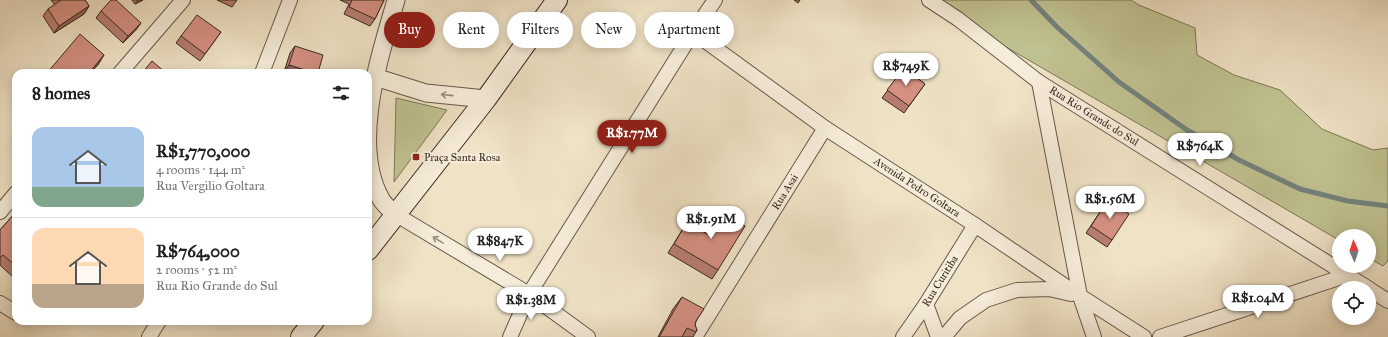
<!DOCTYPE html>
<html lang="en">
<head>
<meta charset="utf-8">
<style>
	:root { --surface:#fff; --page:#f6f6f6; --text:#202124; --muted:#757577; --line:#e0e0e0; --accent:#8f2418 }
	body { margin:0; font-family:"IM FELL Great Primer",serif; background:var(--page); color:var(--text); height:100vh; display:flex; flex-direction:column; font-size:15px; white-space:nowrap }
	* { box-sizing:border-box; margin:0 }
	p { font-size:13px; color:var(--muted) }
	.icon { flex:none; width:22px; height:22px; fill:none; stroke:currentColor; stroke-width:2; stroke-linecap:round; stroke-linejoin:round }
	.map { position:relative; flex:1; overflow:hidden }
	.panel { position:absolute; left:12px; top:69px; width:360px; height:256px; display:flex; flex-direction:column; background:var(--surface); border-radius:12px; box-shadow:0 2px 10px #0003 }
	.panel>* { flex:none }
	.guide { position:absolute; left:384px; top:12px; width:380px; height:36px; display:flex; gap:8px }
	.needle { width:26px; rotate:357deg }
	.tools { position:absolute; left:1332px; top:229px; display:grid; gap:8px }
	.tools a { display:grid; place-items:center; width:44px; height:44px; border-radius:50%; background:var(--surface); box-shadow:0 2px 10px #0003; font-size:20px }
	.price { position:absolute; translate:-50% -34px; padding:0 9px; border-radius:14px; background:#fff; color:#222; font-size:13px; line-height:26px; filter:drop-shadow(0 1px 2px #0008) }
	.price::after { content:''; position:absolute; left:50%; top:24px; width:12px; height:9px; margin-left:-6px; background:inherit; clip-path:polygon(0 0,100% 0,50% 100%) }
	.price.on { background:var(--accent); color:#fff }
	ul { padding:0; list-style:none }
	li { display:flex; align-items:center; gap:12px; height:100px; padding:0 20px }
	li+li { border-top:1px solid var(--line) }
	li span { display:grid; place-items:center; flex:none; width:112px; height:80px; border-radius:12px; color:#555 }
	li>.icon { margin-inline-start:auto }
	span .icon { width:48px; height:48px; fill:#fffc; stroke-width:1 }
	li b { font-size:17px }
	h2 { display:flex; justify-content:space-between; align-items:center; height:48px; padding:0 20px; font-size:17px }
	.pill { padding:0 14px; border-radius:18px; background:var(--surface); box-shadow:0 2px 10px #0003; font-size:14px; line-height:36px }
	.pill.on { background:var(--accent); color:#fff }
	.map>svg:first-child { display:block }
</style>
</head>
<body>
<div class="map">
<svg width="1388" height="337" viewBox="0 0 1388 337">
	<rect width="100%" height="100%" fill="#efe2c5"/>
	<filter id="stains"><feTurbulence type="fractalNoise" baseFrequency=".005" numOctaves="4"/><feColorMatrix values="0 0 0 0 .2 0 0 0 0 .09 0 0 0 0 .02 0 0 0 .5 -.17"/></filter>
	<radialGradient id="worn" r=".72"><stop offset=".6" stop-color="#630" stop-opacity="0"/><stop offset="1" stop-color="#630" stop-opacity=".3"/></radialGradient>
	<g fill="#c0c190" stroke="#7c7658">
		<polygon points="943,0 1131,0 1139,5 1195,28 1197,55 1234,75 1280,90 1322,129 1373,150 1388,148 1388,261 1383,266 1369,258 1369,236 1339,236 1339,240 956,18"/>
		<polygon points="396,98 447,110 394,182"/>
	</g>
	<g fill="none" stroke-linecap="round" stroke-linejoin="round">
		<polyline stroke="#73827d" stroke-width="5" points="1031,0 1057,27 1119,82 1187,130 1239,160 1300,189 1348,201 1388,206"/>
		<defs>
			<g id="minor">
				<polyline points="929,0 958,19 1039,82 1368,288"/>
				<polyline points="693,32 825,128 975,225 1080,296 1144,337"/>
				<polyline points="120,73 183,0"/>
				<polyline points="262,73 290,0"/>
				<polyline points="1039,82 1080,296 1094,337"/>
				<polyline points="0,212 16,193"/>
				<polyline points="395,214 529,294 588,337"/>
				<polyline points="1369,289 1388,301"/>
				<polyline points="0,303 16,313"/>
				<polyline points="926,304 938,337"/>
				<polyline points="149,337 159,321"/>
				<polyline points="510,337 529,294 693,32 715,0"/>
				<polyline points="695,337 825,128"/>
				<polyline points="903,337 926,304 975,225"/>
				<polyline points="944,337 960,318 986,300 1017,290 1049,289 1071,294"/>
				<polyline points="1160,337 1348,275"/>
			</g>
			<g id="tertiary">
				<polyline points="375,77 426,93 486,99"/>
				<path d="M 395,214 C 391,210 384,205 381,199 C 350,144 380,56 396,0"/>
			</g>
			<g id="secondary">
				<polyline points="368,250 486,99 557,0"/>
				<polyline points="301,337 314,321"/>
			</g>
		</defs>
		<use href="#minor" stroke="#66584a" stroke-width="16"/>
		<use href="#tertiary" stroke="#66584a" stroke-width="19"/>
		<use href="#secondary" stroke="#392a21" stroke-width="22"/>
		<use href="#minor" stroke="#f5ecd9" stroke-width="14"/>
		<use href="#tertiary" stroke="#f5ecd9" stroke-width="17"/>
		<use href="#secondary" stroke="#f5ecd9" stroke-width="20"/>
	</g>
	<g fill="#b77c70" stroke="#392a21">
		<polygon points="51,0 85,0 89,6 84,14 54,33 43,16 48,9 55,5"/>
		<polygon points="132,0 143,0 135,4"/>
		<polygon points="217,0 237,0 232,7"/>
		<polygon points="340,0 384,0 375,19 370,26 344,14 349,4"/>
		<polygon points="794,0 800,0 798,3"/>
		<polygon points="101,11 136,30 123,43 96,18"/>
		<polygon points="221,32 200,61 176,43 181,36"/>
		<polygon points="295,46 318,73 287,73 284,72 290,53"/>
		<polygon points="904,68 925,84 904,113 882,98"/>
		<polygon points="1108,200 1112,240 1107,247 1086,233"/>
		<polygon points="721,211 718,270 712,279 668,253 687,222 707,234"/>
		<polygon points="16,212 16,280 0,265 0,230"/>
		<polygon points="682,297 696,321 695,325 697,330 693,337 658,337 673,309"/>
	</g>
	<g fill="#95655b" stroke="#392a21">
		<polygon points="138,0 143,0 135,4"/>
		<polygon points="89,6 84,14 54,33 59,26"/>
		<polygon points="141,23 136,30 123,43 128,36"/>
		<polygon points="104,55 98,65 90,73 89,73"/>
		<polygon points="289,65 315,73 287,73 284,72"/>
	</g>
	<g fill="#d59082" stroke="#392a21">
		<polygon points="61,0 85,0 89,6 59,26 48,9"/>
		<polygon points="111,0 116,0 141,23 128,36 101,11"/>
		<polygon points="352,0 384,0 375,19 349,7"/>
		<polygon points="197,15 221,32 205,54 181,36"/>
		<polygon points="80,34 104,55 89,73 47,73"/>
		<polygon points="295,46 323,55 318,73 315,73 289,65"/>
		<polygon points="152,61 166,73 142,73"/>
		<polygon points="904,68 925,84 909,106 887,90"/>
		<polygon points="1108,200 1129,214 1112,240 1091,226"/>
		<polygon points="721,211 745,226 718,270 674,244 687,222 707,234"/>
		<polygon points="16,212 16,266 3,255 0,258 0,230"/>
		<polygon points="682,297 704,309 696,321 695,325 697,330 696,332 687,328 682,337 659,337"/>
	</g>
	<defs><path id="oneway-shaft" d="M-6 0H5M1.5-3L5.5 0L1.5 3" fill="none" stroke-width="1.6" stroke-linecap="round" stroke-linejoin="round"/></defs>
	<g stroke="#978b7d">
		<use href="#oneway-shaft" transform="translate(447 95) rotate(-174)"/>
		<use href="#oneway-shaft" transform="translate(438 240) rotate(-149)"/>
	</g>
	<rect fill="#8f2418" stroke="#f5ecd9" stroke-width="1.5" x="412" y="153" width="8" height="8" rx="2"/>
	<g text-anchor="middle" dominant-baseline="central" stroke-width="4" stroke-linejoin="round" paint-order="stroke">
		<g font-size="11" fill="#392a21" stroke="#f5ecd9">
			<text transform="translate(1094 116) rotate(32)">Rua Rio Grande do Sul</text>
			<text transform="translate(917 187) rotate(33)">Avenida Pedro Goltara</text>
			<text transform="translate(785 192) rotate(-58)">Rua Asai</text>
			<text transform="translate(940 281) rotate(-58)">Rua Curitiba</text>
		</g>
		<g font-size="11" fill="#392a21" stroke="#f5ecd9" text-anchor="start">
			<text x="424" y="157">Praça Santa Rosa</text>
		</g>
	</g>
	<rect width="100%" height="100%" filter="url(#stains)"/>
	<rect width="100%" height="100%" fill="url(#worn)"/>
</svg>
<div class="tools">
<a><svg class="needle" viewBox="-14 -14 28 28"><path d="M0-13l5 13h-10z" fill="#e53935"/><path d="M0 13l5-13h-10z" fill="#757577"/></svg></a>
<a><svg class="icon" aria-label="locate" viewBox="0 0 24 24"><circle cx="12" cy="12" r="6"/><path d="M12 2v4M12 18v4M2 12h4M18 12h4"/></svg></a>
</div>
<b class="price" style="left:906px;top:87px">R$749K</b>
<b class="price on" style="left:632px;top:154px">R$1.77M</b>
<b class="price" style="left:1200px;top:167px">R$764K</b>
<b class="price" style="left:1110px;top:220px">R$1.56M</b>
<b class="price" style="left:711px;top:240px">R$1.91M</b>
<b class="price" style="left:500px;top:262px">R$847K</b>
<b class="price" style="left:1258px;top:319px">R$1.04M</b>
<b class="price" style="left:531px;top:321px">R$1.38M</b>
<div class="guide">
<a class="pill on">Buy</a>
<a class="pill">Rent</a>
<a class="pill">Filters</a>
<a class="pill">New</a>
<a class="pill">Apartment</a>
</div>
<section class="panel">
<h2>8 homes<svg class="icon" aria-label="filters" viewBox="0 0 24 24"><path d="M4 7h16M4 17h16"/><circle cx="9" cy="7" r="2"/><circle cx="15" cy="17" r="2"/></svg></h2>
<ul>
<li><span style="background:linear-gradient(#a9c7e8 75%,#7fa58c 0)"><svg class="icon" aria-label="home" viewBox="0 0 24 24"><path d="M3 11l9-7 9 7M6 9v11h12V9"/></svg></span><div><b>R$1,770,000</b><p>4 rooms · 144 m²</p><p>Rua Vergilio Goltara</p></div></li>
<li><span style="background:linear-gradient(#ffd9b3 70%,#b9a48a 0)"><svg class="icon" aria-label="home" viewBox="0 0 24 24"><path d="M3 11l9-7 9 7M6 9v11h12V9"/></svg></span><div><b>R$764,000</b><p>2 rooms · 52 m²</p><p>Rua Rio Grande do Sul</p></div></li>
</ul>
</section>
</div>
</body>
</html>
